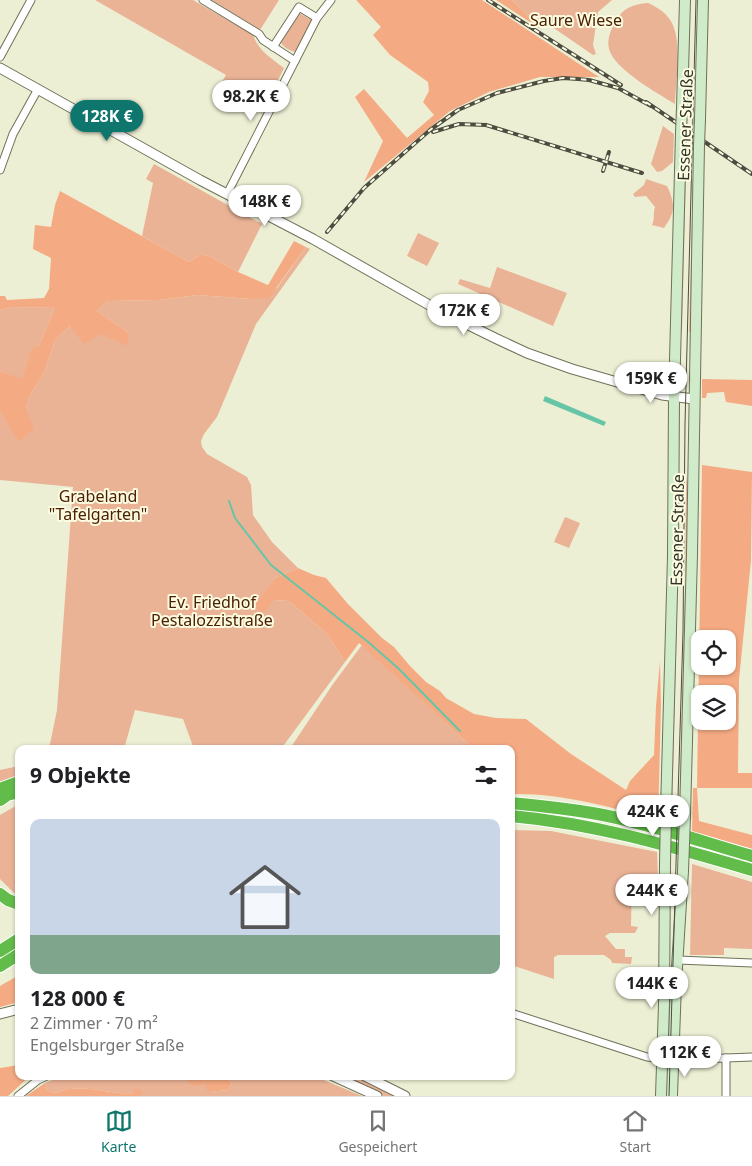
<!DOCTYPE html>
<html lang="de">
<head>
<meta charset="utf-8">
<style>
	:root { --surface:#fff; --page:#f2f2f2; --text:#202124; --muted:#757577; --line:#e0e0e0; --accent:#0f766e }
	body { margin:0; font-family:"Noto Sans",sans-serif; background:var(--page); color:var(--text); height:100vh; display:flex; flex-direction:column; font-size:19px; white-space:nowrap }
	* { box-sizing:border-box; margin:0 }
	p { font-size:16px; color:var(--muted) }
	.icon { flex:none; width:28px; height:28px; fill:none; stroke:currentColor; stroke-width:2; stroke-linecap:round; stroke-linejoin:round }
	.map { position:relative; flex:1; overflow:hidden }
	.side { position:absolute; left:15px; top:745px; width:500px; height:335px; display:flex; flex-direction:column; background:var(--surface); border-radius:10px; box-shadow:0 1px 4px #0004 }
	.side>* { flex:none }
	.controls { position:absolute; left:691px; top:630px; display:grid; gap:10px }
	.controls a { display:grid; place-items:center; width:45px; height:45px; border-radius:10px; background:var(--surface); box-shadow:0 1px 4px #0004; font-size:25px }
	.price { position:absolute; translate:-50% -42px; padding:0 11px; border-radius:18px; background:#fff; color:#222; font-size:16px; line-height:32px; filter:drop-shadow(0 1px 2px #0008) }
	.price::after { content:''; position:absolute; left:50%; top:30px; width:15px; height:11px; margin-left:-8px; background:inherit; clip-path:polygon(0 0,100% 0,50% 100%) }
	.price.selected { background:var(--accent); color:#fff }
	ul { padding:0; list-style:none }
	li { display:grid; align-content:center; gap:10px; height:265px; padding:0 15px }
	li span { display:grid; place-items:center; height:155px; border-radius:10px; color:#555 }
	li>.icon { margin-inline-start:auto }
	span .icon { width:90px; height:90px; fill:#fffc; stroke-width:1 }
	li b { font-size:21px }
	h2 { display:flex; justify-content:space-between; align-items:center; height:60px; padding:0 15px; font-size:21px }
	.tabs { display:flex; justify-content:space-around; align-items:center; height:70px; border-top:1px solid var(--line); background:var(--surface); font-size:14px; color:var(--muted) }
	.tabs a { display:grid; justify-items:center; gap:2px }
	.tabs .selected { color:var(--accent) }
	.map>svg:first-child { display:block }
</style>
</head>
<body>
<div class="map">
<svg width="752" height="1096" viewBox="0 0 752 1096">
	<rect width="100%" height="100%" fill="#edefd4"/>
	<g fill="#eab396">
		<path d="M 95,0 L 193,0 L 253,35 C 258,50 271,58 284,68 L 262,113 L 218,88 L 226,75 Z"/>
		<polygon points="212,0 279,0 260,30"/>
		<polygon points="512,0 612,0 598,12 593,45 596,54 593,55 545,22 539,28"/>
		<path d="M 648,3 C 657,7 667,13 672,23 C 682,43 676,82 675,104 C 657,93 620,72 611,54 C 605,42 610,31 616,21 C 623,8 633,4 648,3 Z"/>
		<path d="M 299,13 L 312,20 L 313,23 L 297,52 C 290,52 282,46 280,41 L 295,15 Z"/>
		<polygon points="663,126 674,134 673,162 662,171 657,172 651,164"/>
		<polygon points="685,135 687,136 682,331 679,332"/>
		<polygon points="694,141 696,142 692,332 689,332"/>
		<polygon points="154,164 262,224 238,272 209,256 202,254 189,262 142,236 153,183 146,179"/>
		<path d="M 646,179 L 667,186 C 675,203 676,212 664,228 L 652,225 C 655,219 653,213 655,207 L 646,196 L 635,197 L 633,194 L 644,185 Z"/>
		<polygon points="418,233 439,243 427,266 407,256"/>
		<polygon points="306,247 310,249 256,324 217,417 204,434 201,441 202,447 207,454 247,477 251,485 253,515 272,542 298,568 275,578 255,605 274,600 289,601 327,634 345,662 281,749 194,749 183,719 135,710 124,749 47,749 50,744 57,710 73,487 0,480 0,411 4,416 26,409 29,397 44,373 55,340 70,326 100,334 129,333 97,311 108,301 159,300 198,295 250,299 277,288"/>
		<polygon points="497,267 567,293 553,326 458,284 460,279 490,288"/>
		<polygon points="11,307 55,308 39,345 31,350 22,380 0,371 0,310"/>
		<polygon points="686,475 689,502 681,814 679,814 685,586"/>
		<polygon points="678,482 677,619 672,812 671,812"/>
		<polygon points="565,517 580,523 569,548 554,542"/>
		<polygon points="362,645 474,749 292,749 291,747 333,684"/>
		<polygon points="19,766 19,777 0,784 0,770"/>
		<polygon points="19,804 19,895 15,894 0,879 0,815"/>
		<polygon points="511,830 551,831 657,852 658,878 632,875 631,926 638,927 635,933 610,933 605,936 616,949 625,949 625,957 632,957 631,964 612,963 611,960 604,955 558,955 554,957 554,979 511,965"/>
		<polygon points="692,864 752,882 752,949 724,948 724,955 690,955"/>
		<path d="M 72,1076 L 188,1076 L 188,1080 L 205,1082 L 210,1092 L 227,1090 L 232,1084 L 227,1076 L 314,1076 L 362,1096 L 141,1096 L 141,1093 L 135,1090 L 135,1093 C 113,1095 92,1086 70,1089 C 61,1090 56,1096 47,1090 L 45,1083 L 57,1078 Z"/>
		<polygon points="343,1076 357,1076 397,1096 384,1096"/>
	</g>
	<g fill="#f4aa83" fill-rule="evenodd">
		<polygon points="356,0 482,0 599,77 540,77 489,92 450,111 364,182 383,141 355,97 364,89 407,138 434,115 423,102 429,91 428,82 390,55 373,35 381,27"/>
		<polygon points="496,0 512,0 539,28"/>
		<polygon points="60,191 189,262 202,254 209,256 238,272 268,285 294,241 306,247 269,298 250,299 198,295 159,300 108,301 97,311 129,333 127,346 101,334 84,344 70,326 55,340 44,373 29,397 26,409 34,428 19,442 0,411 0,371 22,379 31,349 39,345 55,308 11,307 0,310 0,296 5,296 7,300 44,298 49,289 51,258 33,249 35,225 51,227 55,205"/>
		<polygon points="702,379 752,380 752,406 726,402 724,392 707,393 706,398 702,398"/>
		<path d="M 702,465 L 752,472 L 751,560 L 739,680 L 738,773 L 752,773 L 752,788 L 697,788 L 699,821 L 752,835 L 752,849 L 692,832 L 693,788 L 697,788 ZM 700,639 L 728,639 L 728,666 L 700,666 ZM 700,694 L 728,694 L 728,721 L 700,721 Z"/>
		<path d="M 298,568 L 314,575 L 326,578 L 348,604 L 382,638 L 394,647 L 410,666 L 426,682 L 440,691 L 446,698 L 474,714 L 496,718 L 526,719 L 571,754 L 626,790 L 630,781 L 654,755 L 656,706 L 660,661 L 661,706 L 658,820 C 610,807 562,793 511,794 L 511,749 L 474,749 L 359,643 L 345,662 L 327,634 L 289,601 L 274,600 L 262,614 L 254,605 L 275,578 Z"/>
		<polygon points="19,975 19,1002 0,1007 0,986"/>
		<polygon points="19,1065 19,1076 30,1076 8,1096 0,1096 0,1068"/>
		<polygon points="188,1076 227,1076 232,1084 227,1090 210,1092 206,1089 205,1083 199,1086 192,1086 187,1080"/>
		<path d="M 45,1083 L 47,1090 C 56,1096 61,1090 70,1089 C 92,1086 113,1095 134,1093 L 135,1089 L 139,1089 L 142,1093 L 141,1096 L 26,1096 Z"/>
	</g>
	<polygon fill="#66c5a6" points="545,396 606,422 604,426 543,401"/>
	<g fill="none" stroke-linecap="round" stroke-linejoin="round">
		<polyline stroke="#66c5a6" stroke-width="2" points="229,501 235,518 271,565 367,641 399,669 460,731"/>
		<defs>
			<g id="minor">
				<polyline points="203,0 259,34 263,40 295,61"/>
				<polyline points="273,47 299,7 317,18"/>
				<polyline points="0,57 31,0"/>
				<polyline points="0,170 13,134 38,89"/>
				<polyline points="227,194 317,18 331,0"/>
				<polyline points="678,960 752,963"/>
				<polyline points="511,1013 647,1057 663,1059"/>
				<polyline points="726,1058 726,1096"/>
				<polyline points="674,1060 752,1057"/>
				<polyline points="18,1096 38,1080 47,1076"/>
			</g>
			<g id="tertiary">
				<polyline points="0,68 200,180 313,239 438,310 497,339 527,353 572,369 662,395 694,399"/>
				<polyline points="0,1014 19,1009"/>
				<polyline points="333,1076 377,1096"/>
				<polyline points="365,1076 405,1096"/>
			</g>
			<g id="secondary">
				<polyline points="682,108 685,0"/>
				<polyline points="700,119 703,0"/>
				<polyline points="666,810 673,556 674,397 681,133"/>
				<polyline points="685,816 692,554 699,145"/>
				<polyline points="661,1096 664,1004 665,865"/>
				<polyline points="672,1096 676,983 683,871"/>
			</g>
			<g id="motorway">
				<polyline points="0,789 19,782"/>
				<polyline points="0,800 7,795 19,792"/>
				<path d="M 511,803 C 542,806 573,809 603,815 C 654,825 703,842 752,856"/>
				<path d="M 511,816 C 597,824 670,846 752,870"/>
				<polyline points="0,894 8,900 19,904"/>
				<polyline points="0,951 19,939"/>
				<polyline points="0,966 19,954"/>
			</g>
		</defs>
		<use href="#minor" stroke="#707159" stroke-width="9"/>
		<use href="#tertiary" stroke="#707159" stroke-width="11"/>
		<use href="#secondary" stroke="#707159" stroke-width="12"/>
		<use href="#motorway" stroke="#fff" stroke-width="14"/>
		<use href="#minor" stroke="#fff" stroke-width="7"/>
		<use href="#tertiary" stroke="#fff" stroke-width="9"/>
		<use href="#secondary" stroke="#d0ebc9" stroke-width="10"/>
		<use href="#motorway" stroke="#62bc4a" stroke-width="12"/>
		<polyline stroke="#4c4d40" stroke-width="1" points="669,1096 683,632 685,424 696,0"/>
		<defs>
			<g id="rail">
				<polyline points="488,0 621,85"/>
				<polyline points="646,102 752,174"/>
				<polyline points="433,132 459,124 486,125 642,173"/>
				<polyline points="603,171 609,152"/>
				<polyline points="327,232 364,188 430,130 458,110 497,93 544,81 563,78 578,79 589,80 618,88 651,106"/>
			</g>
		</defs>
		<use href="#rail" stroke="#4c4d40" stroke-width="4"/>
		<use href="#rail" stroke="#fbfce1" stroke-width="2" stroke-dasharray="5.5" stroke-linecap="butt"/>
		<defs>
			<g id="secondary-bridge">
				<polyline points="681,133 682,108"/>
				<polyline points="699,145 700,119"/>
				<polyline points="665,865 666,810"/>
				<polyline points="683,871 685,816"/>
			</g>
		</defs>
		<use href="#secondary-bridge" stroke="#707159" stroke-width="12" stroke-linecap="butt"/>
		<use href="#secondary-bridge" stroke="#d0ebc9" stroke-width="10"/>
	</g>
	<g text-anchor="middle" dominant-baseline="central" stroke-width="4" stroke-linejoin="round" paint-order="stroke">
		<g font-size="16" fill="#4e2002" stroke="#fbfce1">
			<text x="576" y="20">Saure Wiese</text>
			<text x="98" y="496">Grabeland<tspan x="98" dy="18">"Tafelgarten"</tspan></text>
			<text x="212" y="602">Ev. Friedhof<tspan x="212" dy="18">Pestalozzistraße</tspan></text>
		</g>
		<g font-size="16" fill="#313127" stroke="#fbfce1">
			<text transform="translate(685 125) rotate(-88)">Essener Straße</text>
			<text transform="translate(677 530) rotate(-89)">Essener Straße</text>
		</g>
	</g>
</svg>
<div class="controls">
<a><svg class="icon" aria-label="locate" viewBox="0 0 24 24"><circle cx="12" cy="12" r="6"/><path d="M12 2v4M12 18v4M2 12h4M18 12h4"/></svg></a>
<a><svg class="icon" aria-label="layers" viewBox="0 0 24 24"><path d="M12 4l9 5-9 5-9-5zM3 14l9 5 9-5"/></svg></a>
</div>
<b class="price" style="left:251px;top:122px">98.2K €</b>
<b class="price selected" style="left:107px;top:142px">128K €</b>
<b class="price" style="left:265px;top:227px">148K €</b>
<b class="price" style="left:464px;top:336px">172K €</b>
<b class="price" style="left:651px;top:404px">159K €</b>
<b class="price" style="left:653px;top:837px">424K €</b>
<b class="price" style="left:652px;top:916px">244K €</b>
<b class="price" style="left:652px;top:1009px">144K €</b>
<b class="price" style="left:685px;top:1078px">112K €</b>
<section class="side">
<h2>9 Objekte<svg class="icon" aria-label="filters" viewBox="0 0 24 24"><path d="M4 7h16M4 17h16"/><circle cx="9" cy="7" r="2"/><circle cx="15" cy="17" r="2"/></svg></h2>
<ul>
<li><span style="background:linear-gradient(#c9d6e8 75%,#7fa58c 0)"><svg class="icon" aria-label="home" viewBox="0 0 24 24"><path d="M3 11l9-7 9 7M6 9v11h12V9"/></svg></span><div><b>128 000 €</b><p>2 Zimmer · 70 m²</p><p>Engelsburger Straße</p></div></li>
</ul>
</section>
</div>
<nav class="tabs">
<a class="selected"><svg class="icon" aria-label="map" viewBox="0 0 24 24"><path d="M3 6l6-2 6 2 6-2v14l-6 2-6-2-6 2zM9 4v14M15 6v14"/></svg>Karte</a>
<a><svg class="icon" aria-label="saved" viewBox="0 0 24 24"><path d="M7 4h10v16l-5-4-5 4z"/></svg>Gespeichert</a>
<a><svg class="icon" aria-label="home" viewBox="0 0 24 24"><path d="M3 11l9-7 9 7M6 9v11h12V9"/></svg>Start</a>
</nav>
</body>
</html>
